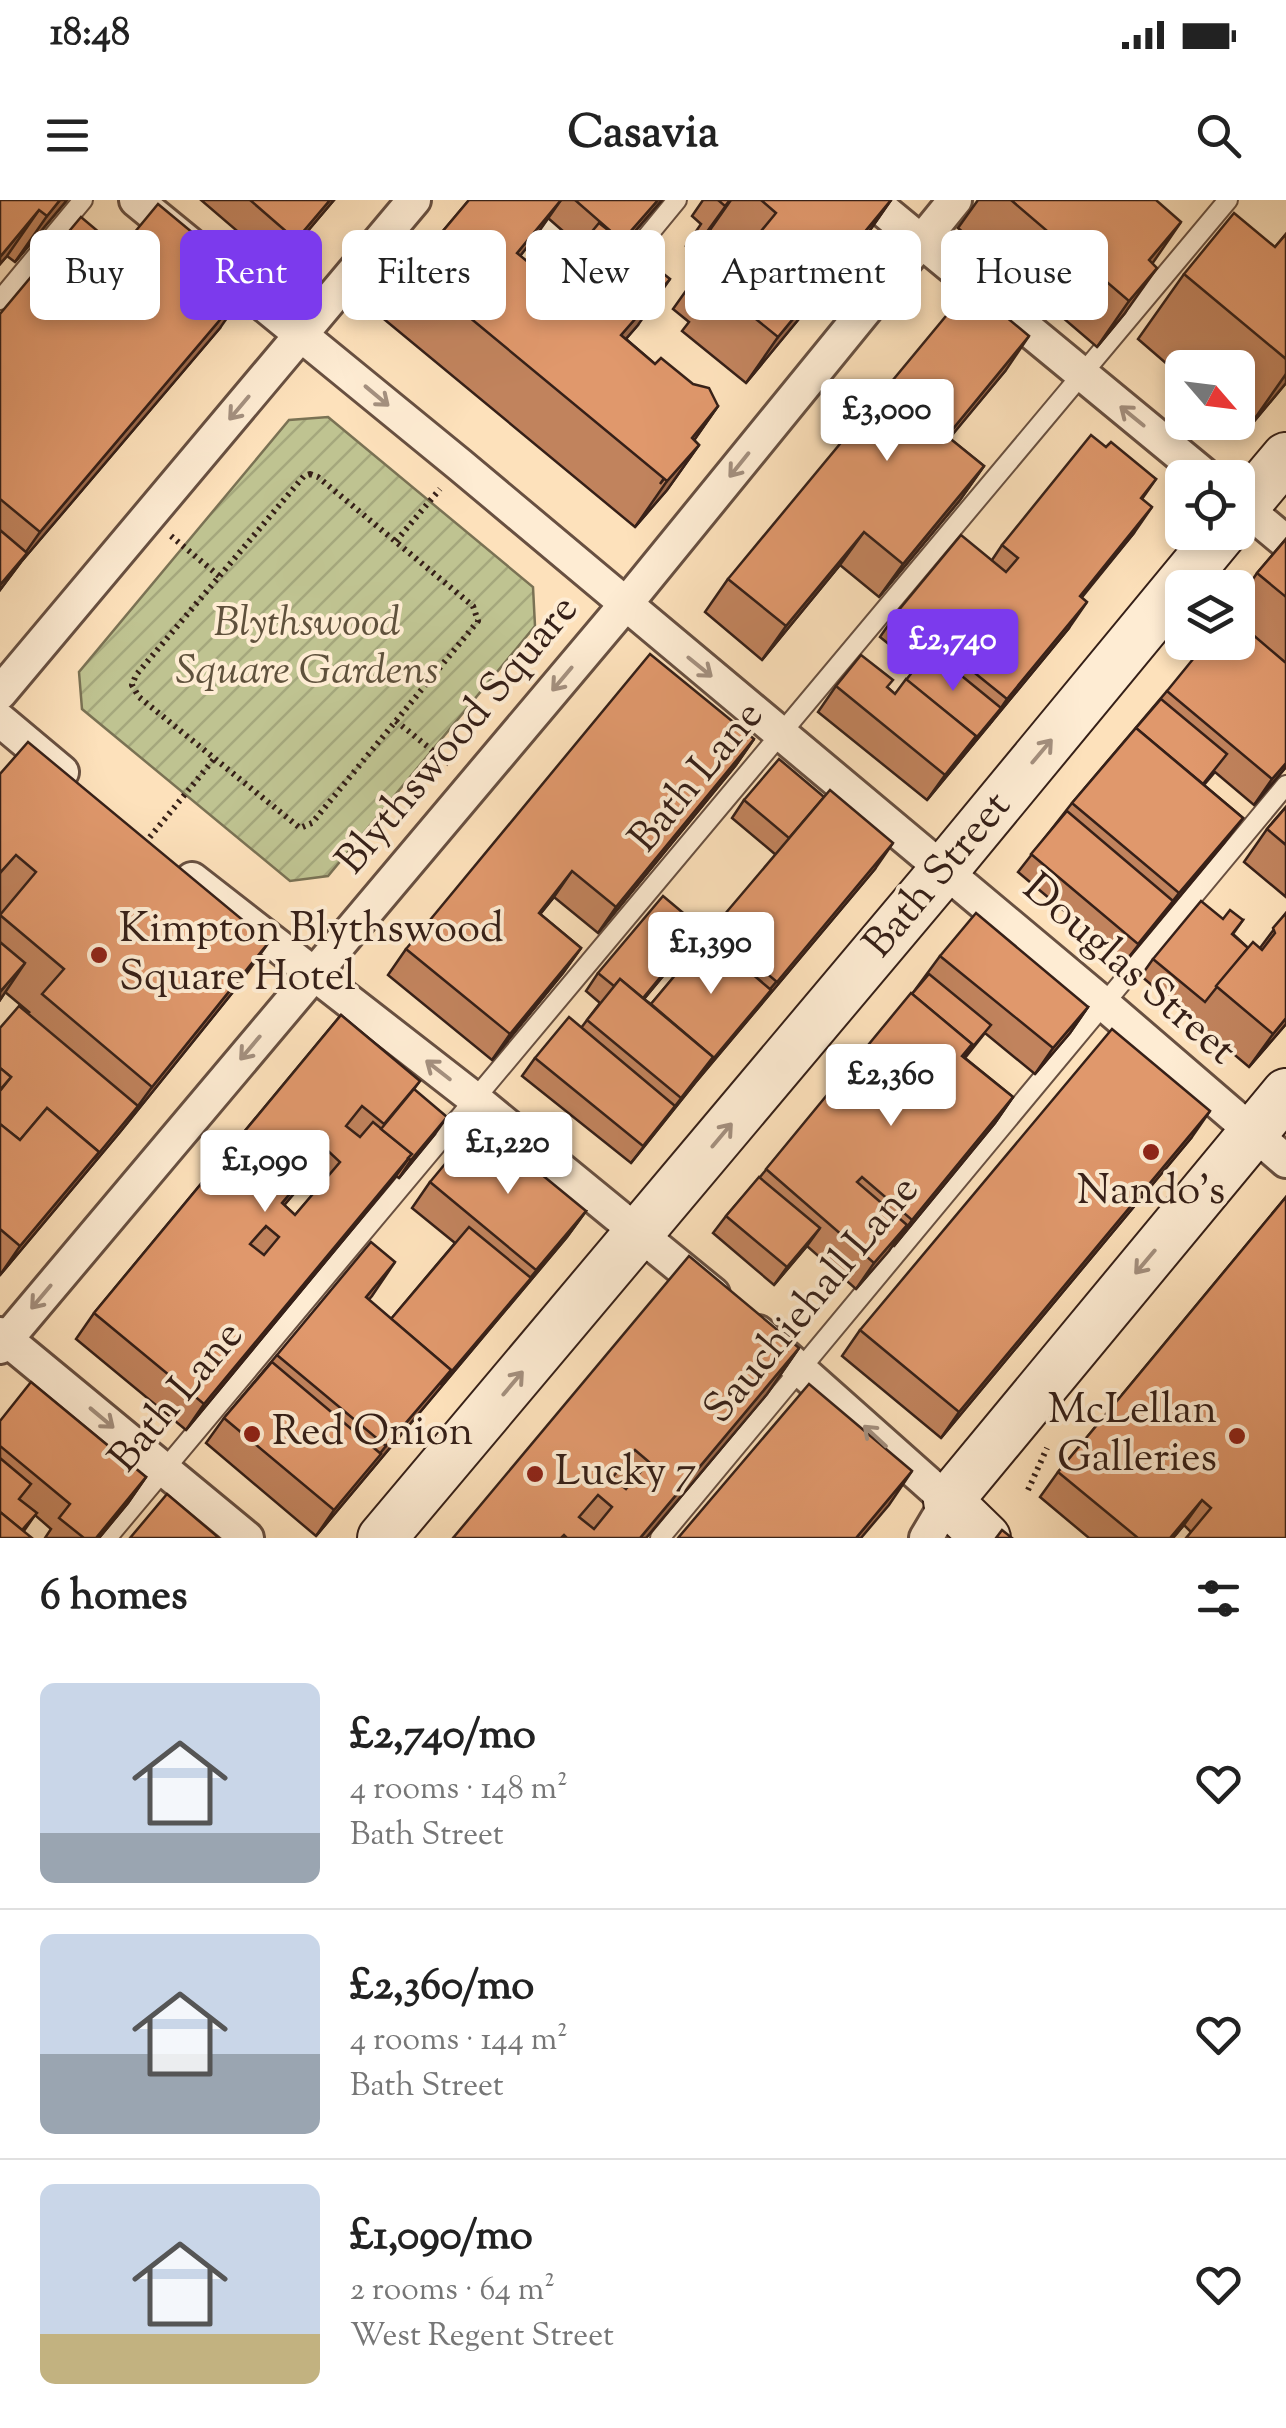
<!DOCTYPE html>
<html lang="en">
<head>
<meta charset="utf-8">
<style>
	:root { --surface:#fff; --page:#f2f2f2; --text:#222; --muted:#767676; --line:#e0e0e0; --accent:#7c3aed }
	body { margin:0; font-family:"Sorts Mill Goudy",serif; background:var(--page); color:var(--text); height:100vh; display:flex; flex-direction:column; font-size:38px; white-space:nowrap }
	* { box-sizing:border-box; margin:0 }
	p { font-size:32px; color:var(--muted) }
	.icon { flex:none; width:55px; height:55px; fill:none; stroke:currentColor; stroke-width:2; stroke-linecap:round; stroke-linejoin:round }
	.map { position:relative; height:1338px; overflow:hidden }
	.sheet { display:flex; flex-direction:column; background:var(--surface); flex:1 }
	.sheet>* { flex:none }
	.top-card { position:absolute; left:30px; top:30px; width:1228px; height:90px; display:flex; gap:20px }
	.needle { width:65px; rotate:118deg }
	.controls { position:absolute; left:1165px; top:150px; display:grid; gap:20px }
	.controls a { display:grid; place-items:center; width:90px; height:90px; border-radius:15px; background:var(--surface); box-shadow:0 5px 15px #0003; font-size:50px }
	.price { position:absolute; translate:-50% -85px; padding:0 22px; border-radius:10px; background:#fff; color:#222; font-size:32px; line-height:65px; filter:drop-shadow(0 2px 5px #0008) }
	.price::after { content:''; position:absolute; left:50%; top:60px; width:30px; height:22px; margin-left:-15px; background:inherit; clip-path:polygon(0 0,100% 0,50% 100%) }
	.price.selected { background:var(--accent); color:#fff }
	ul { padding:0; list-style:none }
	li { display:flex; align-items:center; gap:30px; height:250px; padding:0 40px }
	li+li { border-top:2px solid var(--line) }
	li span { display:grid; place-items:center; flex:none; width:280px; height:200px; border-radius:15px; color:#555 }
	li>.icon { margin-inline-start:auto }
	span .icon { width:120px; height:120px; fill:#fffc; stroke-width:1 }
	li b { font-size:42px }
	h2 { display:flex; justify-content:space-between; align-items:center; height:120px; padding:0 40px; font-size:42px }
	.tag { padding:0 35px; border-radius:15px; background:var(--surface); box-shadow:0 5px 15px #0003; font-size:35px; line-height:90px }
	.tag.selected { background:var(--accent); color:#fff }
	.status { display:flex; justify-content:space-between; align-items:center; height:70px; padding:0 50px; background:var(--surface); direction:ltr }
	.status svg { height:28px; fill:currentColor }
	header { display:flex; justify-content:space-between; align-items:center; height:130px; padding:0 40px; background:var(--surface); font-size:45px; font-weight:700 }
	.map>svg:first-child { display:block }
</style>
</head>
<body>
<div class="status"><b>18:48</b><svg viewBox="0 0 49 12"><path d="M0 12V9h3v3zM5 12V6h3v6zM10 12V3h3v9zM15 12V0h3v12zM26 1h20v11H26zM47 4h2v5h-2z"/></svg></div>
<header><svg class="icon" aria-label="menu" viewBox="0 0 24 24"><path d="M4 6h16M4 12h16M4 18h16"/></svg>Casavia<svg class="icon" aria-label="search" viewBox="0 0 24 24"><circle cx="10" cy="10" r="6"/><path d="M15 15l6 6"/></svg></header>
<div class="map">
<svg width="1286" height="1338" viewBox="0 0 1286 1338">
	<defs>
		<pattern id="garden-furrows" width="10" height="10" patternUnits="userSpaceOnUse" patternTransform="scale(2.5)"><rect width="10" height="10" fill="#bfc391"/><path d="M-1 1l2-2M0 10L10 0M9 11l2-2" fill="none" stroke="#a5a77c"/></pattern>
	</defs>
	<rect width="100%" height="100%" fill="#fde1bb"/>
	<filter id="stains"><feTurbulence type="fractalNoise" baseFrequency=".002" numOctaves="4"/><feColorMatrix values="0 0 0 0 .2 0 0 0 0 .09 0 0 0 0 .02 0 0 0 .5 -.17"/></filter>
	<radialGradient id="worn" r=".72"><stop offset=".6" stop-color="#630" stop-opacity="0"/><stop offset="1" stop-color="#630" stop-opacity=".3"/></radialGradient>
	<polygon fill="url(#garden-furrows)" stroke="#7a7254" stroke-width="2.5" points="328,217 533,387 535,426 328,676 290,681 82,509 79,472 289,220"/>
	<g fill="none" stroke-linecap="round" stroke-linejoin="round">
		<defs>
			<g id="lane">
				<polyline points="512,0 592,67"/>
				<polyline points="621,68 677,0"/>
				<polyline points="0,100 83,0"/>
				<polyline points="107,1338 1228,0"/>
				<polyline points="660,1338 1286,585"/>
			</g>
			<g id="street">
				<polyline points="136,0 460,265 1105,805 1286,961"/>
				<polyline points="871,0 1208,278"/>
				<polyline points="1238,302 1286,342"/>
				<polyline points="0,493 414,0"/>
				<polyline points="0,520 62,572"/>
				<polyline points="192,679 476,900 713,1094"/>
				<polyline points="758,1132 948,1301 926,1338"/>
				<polyline points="0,1134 247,1338"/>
				<polyline points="0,1147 625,405 955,0"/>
			</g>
			<g id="secondary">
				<polyline points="1238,314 1286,257"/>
				<polyline points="382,1338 944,670 1223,332"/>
				<polyline points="986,1338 948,1301 1286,893"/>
			</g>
		</defs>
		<use href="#lane" stroke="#685041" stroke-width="22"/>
		<use href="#street" stroke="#685041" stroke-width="38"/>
		<use href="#secondary" stroke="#362018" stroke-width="52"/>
		<g stroke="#362018" stroke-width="6" stroke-dasharray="2.5 5" stroke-linecap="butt">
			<polygon points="310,274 318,277 473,406 478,421 312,623 300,628 139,497 132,485 136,475 304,276"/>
			<polyline points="171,336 219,376"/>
			<polyline points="396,341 440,289"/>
			<polyline points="396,521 449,564"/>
			<polyline points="145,643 214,559"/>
			<polyline points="410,729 419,737"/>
			<polyline points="1028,1290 1047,1248"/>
		</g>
		<use href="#lane" stroke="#feecd3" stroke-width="18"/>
		<use href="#street" stroke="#feecd3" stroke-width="32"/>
		<use href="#secondary" stroke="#feecd3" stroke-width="48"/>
	</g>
	<g fill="#c1835d" stroke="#362018" stroke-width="2.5" fill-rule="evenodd">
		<polygon points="0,0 67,0 15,62 7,56 0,64"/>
		<polygon points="201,0 334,0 278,66"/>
		<path d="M 469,0 L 662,0 L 625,43 L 638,125 L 626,139 L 655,164 L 718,206 L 694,240 L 699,245 L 667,290 L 635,327 L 379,115 L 411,69 ZM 548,18 L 580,46 L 551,81 L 520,56 Z"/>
		<polygon points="703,0 891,0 859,46 746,183 682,131 689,122 673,109 705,64 729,70 741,56 710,30 693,51 686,46 701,24 692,16"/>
		<polygon points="978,0 1156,0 1152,63 1125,113 1097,147 958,28"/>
		<polygon points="1286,34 1286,183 1246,231 1237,222 1238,168 1182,168 1182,177 1138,139 1184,74 1275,47"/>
		<polygon points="120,50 220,128 21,362 0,390 0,114"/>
		<polygon points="1006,170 949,238 984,266 960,300 879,397 840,365 762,460 705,412 728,379"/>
		<polygon points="1106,247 1156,279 1142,299 1134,333 1081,397 1069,428 927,600 818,512 836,486 887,487 895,494 917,467 880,437 898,411 992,360 1002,345"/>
		<polygon points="1286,339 1286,567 1254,605 1215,572 1204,585 1243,618 1224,643 1125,762 1018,672 1072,603 1167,491 1238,442 1238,401 1257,373"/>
		<polygon points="754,539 736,565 598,733 554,697 540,714 581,748 563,773 492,860 388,775 406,749"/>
		<polygon points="0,574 237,787 120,932 0,1075 0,828 29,812 5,792 0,800"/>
		<polygon points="744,600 875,669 695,883 631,963 522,876 535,858 581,828 600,803 586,791 598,773 688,746 644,799 651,804 776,655 732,618"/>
		<polygon points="1286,607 1286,697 1244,662 1267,629"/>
		<polygon points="1286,713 1286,824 1249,867 1141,776 1153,759 1223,719 1243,720 1233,734 1248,748 1260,748"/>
		<polygon points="940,756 1088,807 1070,833 1035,874 985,833 965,858 1013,897 995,923 894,1046 893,1045 856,1089 807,1046 774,1085 713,1033 726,1016 760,977 912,794"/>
		<path d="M 341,815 L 420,881 L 414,889 L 435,934 L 399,978 L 396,976 L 186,1230 L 76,1139 L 94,1113 ZM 309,976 L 320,986 L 295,1015 L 284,1005 Z"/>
		<polygon points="1192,937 941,1238 842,1156 860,1130"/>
		<polygon points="430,982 586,1011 567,1037 316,1336 206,1243 224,1218 277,1155 368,1100 391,1119 455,1043 412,1008"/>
		<polygon points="1286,997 1286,1338 1191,1332 1184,1325 1173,1338 1089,1338 1040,1297 1058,1272"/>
		<polygon points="799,1148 767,1194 646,1338 453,1338"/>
		<polygon points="0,1221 146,1277 128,1303 99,1338 45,1338 51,1329 35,1315 24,1331 0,1338"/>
	</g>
	<g fill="#9d6a4c" stroke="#362018" stroke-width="2.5">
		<polygon points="60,0 67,0 15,62 47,16"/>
		<polygon points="330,0 334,0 278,66 296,40"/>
		<polygon points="561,0 533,40 485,99 517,53"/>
		<polygon points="658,0 662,0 604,67 622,41"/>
		<polygon points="730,0 731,0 710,30 693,51"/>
		<polygon points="891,0 859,46 746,183 778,137"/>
		<polygon points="39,10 7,56 0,64 0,57"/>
		<polygon points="1181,22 1150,67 1149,60"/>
		<polygon points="1157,68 1125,113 1097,147 1129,101"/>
		<polygon points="670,79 638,125 589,181 621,135"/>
		<polygon points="252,82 220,128 21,362 0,390 0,385 14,369 40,332"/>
		<polygon points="1029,136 1006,170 924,269 947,236"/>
		<polygon points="1286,174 1286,183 1246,231"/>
		<polygon points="718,206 686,252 660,284 692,238"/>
		<polygon points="699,245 667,290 635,327 667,281"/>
		<polygon points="984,266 960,300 879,397 903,364"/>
		<polygon points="1152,307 1134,333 1062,422 1080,396"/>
		<polygon points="864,332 840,365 762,460 786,426"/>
		<polygon points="1087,402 1069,428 989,525 1007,499"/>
		<polygon points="1001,508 989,525 927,600 945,575"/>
		<polygon points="754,539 736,565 598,733 616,707"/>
		<polygon points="1286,563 1286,567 1254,605 1272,579"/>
		<polygon points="1243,618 1224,643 1125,762 1179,693"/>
		<polygon points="893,643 875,669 695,883 631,963 713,857"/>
		<polygon points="572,671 554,697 521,738 539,713"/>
		<polygon points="701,728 688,746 624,823 636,805"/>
		<polygon points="269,742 237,787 120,932 0,1075 20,1046 138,906 152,887"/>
		<polygon points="581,748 563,773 492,860 510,834"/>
		<polygon points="25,763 0,800 0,792"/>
		<polygon points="1088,807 1070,833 1035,874 1053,848"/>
		<polygon points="1286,818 1286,824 1249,867 1273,834"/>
		<polygon points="1013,897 995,923 894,1046 912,1020"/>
		<polygon points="1210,911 1192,937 941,1238 959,1212"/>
		<polygon points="447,917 435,934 399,978 411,960"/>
		<polygon points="327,950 309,976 264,1029 282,1003"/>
		<polygon points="412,954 393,980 186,1230 204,1204"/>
		<polygon points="586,1011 567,1037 316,1336 334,1310 386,1246 530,1078"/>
		<polygon points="907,1025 889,1051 856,1089 874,1063"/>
		<polygon points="820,1028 807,1046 774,1085 787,1067"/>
		<polygon points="395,1062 372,1096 342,1131 366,1097"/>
		<polygon points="799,1148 767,1194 646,1338 640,1338"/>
		<polygon points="912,1271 889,1305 861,1338 856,1338"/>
		<polygon points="146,1277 128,1303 99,1338 96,1338"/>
		<polygon points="1202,1300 1184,1325 1173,1338 1170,1338"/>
	</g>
	<g fill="#e0986c" stroke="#362018" stroke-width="2.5" fill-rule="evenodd">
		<polygon points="0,0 60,0 47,16 39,10 0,57"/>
		<polygon points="250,0 330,0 296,40"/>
		<polygon points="469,0 561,0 517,53 551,81 599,23 670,79 621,135 655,164 661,158 693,184 709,188 718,206 692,238 699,245 667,281 411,69"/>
		<polygon points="575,0 658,0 622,41"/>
		<polygon points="718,0 730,0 725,6"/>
		<polygon points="761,0 891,0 778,137 714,85 721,77 705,64 712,56 729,70 776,13"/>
		<polygon points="1011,0 1156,0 1181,22 1149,60 1157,68 1129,101"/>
		<polygon points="158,4 252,82 40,332 0,299 0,114 81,17 120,50"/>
		<polygon points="1234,13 1275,47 1286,34 1286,159 1184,74"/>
		<polygon points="970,87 1029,136 947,236 984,266 903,364 864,332 786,426 728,379"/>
		<polygon points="1091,235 1106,247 1111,242 1156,279 1141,298 1152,307 1080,396 1087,402 1007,499 898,411 961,335 1006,372 1018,358 1002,345"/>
		<polygon points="0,330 27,353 0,385"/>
		<polygon points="1286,339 1286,397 1257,373"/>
		<polygon points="1238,422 1286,463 1286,563 1272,579 1167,491 1207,442 1238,442"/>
		<polygon points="930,450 1001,508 971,544 976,536 906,480"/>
		<polygon points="650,454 754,539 616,707 572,671 539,713 581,748 510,834 406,749"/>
		<polygon points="861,455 893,480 887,487 895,494 906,479 976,536 945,575 836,486"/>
		<polygon points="1161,499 1227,554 1203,584 1136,528"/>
		<polygon points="1136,528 1243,618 1179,693 1072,603"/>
		<polygon points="28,542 269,742 152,887 42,794 64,769 0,715 36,672 16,655 0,673 0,574"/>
		<polygon points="779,559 824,597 789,638 744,600"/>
		<polygon points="830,590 893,643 777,782 713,728"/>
		<polygon points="1286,607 1286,645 1267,629"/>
		<polygon points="1067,611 1173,701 1138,744 1031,654"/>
		<polygon points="663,696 701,728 643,798 620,779 614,786 598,773"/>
		<polygon points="1201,701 1223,719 1230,710 1243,720 1232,734 1248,748 1205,802 1153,759"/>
		<polygon points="976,713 1088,807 1053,848 940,756"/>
		<polygon points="1286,713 1286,818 1273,834 1216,786 1253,742 1262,750 1275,733 1273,728"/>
		<polygon points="708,736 771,790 708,865 713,857 651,804"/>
		<polygon points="0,742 25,763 0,792"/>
		<polygon points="929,774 991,825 964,857 972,844 912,794"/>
		<polygon points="620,779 713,857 681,898 587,820"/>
		<polygon points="911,793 972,844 962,856 1013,897 912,1020 862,977 857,982 907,1025 874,1063 766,969"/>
		<polygon points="19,806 138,906 94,959 99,952 47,908 20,940 0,924 0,891 11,877 0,868 0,828"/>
		<path d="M 341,815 L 420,881 L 384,924 L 362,906 L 346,926 L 360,937 L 373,922 L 412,954 L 204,1204 L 94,1113 ZM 327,950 L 340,962 L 295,1015 L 282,1003 ZM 266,1026 L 279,1037 L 264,1055 L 250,1044 Z"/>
		<polygon points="569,817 675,906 643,946 535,858"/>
		<polygon points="1112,829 1210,911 959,1212 860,1130"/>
		<polygon points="0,868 11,877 0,890"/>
		<polygon points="414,889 447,917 411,960 408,958 412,954 381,929"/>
		<polygon points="47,908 99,952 20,1046 0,1029 0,924 20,940"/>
		<polygon points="479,923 586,1011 536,1070 430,982"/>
		<polygon points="759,977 820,1028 787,1067 726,1016"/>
		<polygon points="1286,997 1286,1338 1186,1338 1211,1308 1202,1300 1170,1338 1138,1338 1058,1272"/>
		<polygon points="469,1027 531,1078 440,1185 451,1170 391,1119"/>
		<polygon points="371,1042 395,1062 366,1097 451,1170 386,1246 277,1155"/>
		<path d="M 689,1056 L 799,1148 L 640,1338 L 567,1338 L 564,1335 L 561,1338 L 453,1338 ZM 635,1250 L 649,1262 L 626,1289 L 612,1278 ZM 598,1295 L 612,1307 L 594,1329 L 579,1317 Z"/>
		<polygon points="272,1162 381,1254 334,1310 224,1218"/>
		<polygon points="31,1182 146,1277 96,1338 84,1338 59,1318 70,1304 0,1246 0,1221"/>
		<polygon points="809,1184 912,1271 856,1338 678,1338"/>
		<polygon points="0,1258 31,1284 19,1299 37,1313 22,1330 0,1312"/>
		<polygon points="167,1294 219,1338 130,1338"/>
		<polygon points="0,1312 32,1338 0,1338"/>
		<polygon points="1002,1330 1012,1338 996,1338"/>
	</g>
	<defs><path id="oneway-shaft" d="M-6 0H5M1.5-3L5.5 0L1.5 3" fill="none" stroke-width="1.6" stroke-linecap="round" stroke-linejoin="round" transform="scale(2.5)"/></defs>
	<g stroke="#a4907f">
		<use href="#oneway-shaft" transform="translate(377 196) rotate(40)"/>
		<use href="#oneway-shaft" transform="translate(239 208) rotate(130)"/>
		<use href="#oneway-shaft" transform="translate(1132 216) rotate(-141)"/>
		<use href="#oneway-shaft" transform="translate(739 265) rotate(129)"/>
		<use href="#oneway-shaft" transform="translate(700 467) rotate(39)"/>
		<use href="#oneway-shaft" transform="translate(562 479) rotate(130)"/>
		<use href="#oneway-shaft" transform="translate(1042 551) rotate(-50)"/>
		<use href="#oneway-shaft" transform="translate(250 848) rotate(130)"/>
		<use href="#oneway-shaft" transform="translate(438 870) rotate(-142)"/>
		<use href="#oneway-shaft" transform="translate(722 935) rotate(-50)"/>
		<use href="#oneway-shaft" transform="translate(1145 1062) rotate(130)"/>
		<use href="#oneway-shaft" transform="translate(41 1097) rotate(130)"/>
		<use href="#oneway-shaft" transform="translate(513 1183) rotate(-50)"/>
		<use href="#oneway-shaft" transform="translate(102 1218) rotate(40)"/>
		<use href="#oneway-shaft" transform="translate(875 1236) rotate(-137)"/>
	</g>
	<g fill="#8f2418" stroke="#feecd3" stroke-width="4">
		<circle cx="99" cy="755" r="10"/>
		<circle cx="1151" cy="952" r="10"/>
		<circle cx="252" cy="1234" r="10"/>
		<circle cx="1237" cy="1236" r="10"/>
		<circle cx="535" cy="1274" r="10"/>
	</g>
	<g text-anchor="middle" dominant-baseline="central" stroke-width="8" stroke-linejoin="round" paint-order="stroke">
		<g font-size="42" font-style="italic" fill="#5f513c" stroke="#feecd3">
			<text x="307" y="425">Blythswood<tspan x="307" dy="48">Square Gardens</tspan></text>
		</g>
		<g font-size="42" fill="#362018" stroke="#feecd3">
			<text transform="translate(459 536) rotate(-50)">Blythswood Square</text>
			<text transform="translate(698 578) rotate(-50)">Bath Lane</text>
			<text transform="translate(939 676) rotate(-50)">Bath Street</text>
			<text transform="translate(1128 771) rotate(41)">Douglas Street</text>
			<text transform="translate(813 1101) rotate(-50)">Sauchiehall Lane</text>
			<text transform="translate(178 1198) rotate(-50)">Bath Lane</text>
		</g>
		<g font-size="42" fill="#362018" stroke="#feecd3" text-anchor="start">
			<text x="119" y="731">Kimpton Blythswood<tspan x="119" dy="48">Square Hotel</tspan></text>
			<text x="1151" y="993" text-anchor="middle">Nando's</text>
			<text x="1217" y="1212" text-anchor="end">McLellan<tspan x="1217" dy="48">Galleries</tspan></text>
			<text x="272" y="1234">Red Onion</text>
			<text x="555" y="1274">Lucky 7</text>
		</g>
	</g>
	<rect width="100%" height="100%" filter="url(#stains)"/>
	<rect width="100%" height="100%" fill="url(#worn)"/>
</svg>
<div class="controls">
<a><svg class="needle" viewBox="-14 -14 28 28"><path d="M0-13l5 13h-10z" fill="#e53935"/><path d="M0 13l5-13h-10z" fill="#767676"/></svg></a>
<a><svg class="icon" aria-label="locate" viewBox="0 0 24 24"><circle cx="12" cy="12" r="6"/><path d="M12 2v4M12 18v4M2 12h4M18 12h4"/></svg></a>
<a><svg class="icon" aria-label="layers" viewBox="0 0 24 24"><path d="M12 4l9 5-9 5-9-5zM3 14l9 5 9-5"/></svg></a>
</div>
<b class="price" style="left:887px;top:264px">£3,000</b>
<b class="price selected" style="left:953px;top:494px">£2,740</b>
<b class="price" style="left:711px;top:797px">£1,390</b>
<b class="price" style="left:891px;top:929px">£2,360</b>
<b class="price" style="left:508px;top:997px">£1,220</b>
<b class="price" style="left:265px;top:1015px">£1,090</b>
<div class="top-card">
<a class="tag">Buy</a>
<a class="tag selected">Rent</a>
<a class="tag">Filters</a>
<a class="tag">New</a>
<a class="tag">Apartment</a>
<a class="tag">House</a>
</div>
</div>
<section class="sheet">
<h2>6 homes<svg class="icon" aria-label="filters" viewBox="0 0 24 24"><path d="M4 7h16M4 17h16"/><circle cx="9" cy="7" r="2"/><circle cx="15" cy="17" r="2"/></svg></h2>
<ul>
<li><span style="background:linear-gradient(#c9d6e8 75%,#9aa5b1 0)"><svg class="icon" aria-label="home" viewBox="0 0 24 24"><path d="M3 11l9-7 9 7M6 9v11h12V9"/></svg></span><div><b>£2,740/mo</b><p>4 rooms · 148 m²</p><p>Bath Street</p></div><svg class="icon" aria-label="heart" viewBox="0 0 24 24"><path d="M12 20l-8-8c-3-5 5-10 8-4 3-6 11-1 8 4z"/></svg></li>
<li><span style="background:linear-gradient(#c9d6e8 60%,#9aa5b1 0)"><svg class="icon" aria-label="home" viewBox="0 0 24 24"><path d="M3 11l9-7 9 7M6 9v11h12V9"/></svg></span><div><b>£2,360/mo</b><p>4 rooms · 144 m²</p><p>Bath Street</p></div><svg class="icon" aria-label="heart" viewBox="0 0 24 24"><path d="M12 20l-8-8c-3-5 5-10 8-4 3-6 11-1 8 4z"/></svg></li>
<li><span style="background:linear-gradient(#c9d6e8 75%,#c2b280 0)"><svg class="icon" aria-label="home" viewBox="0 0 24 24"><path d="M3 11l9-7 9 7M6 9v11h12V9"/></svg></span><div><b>£1,090/mo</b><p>2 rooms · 64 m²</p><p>West Regent Street</p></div><svg class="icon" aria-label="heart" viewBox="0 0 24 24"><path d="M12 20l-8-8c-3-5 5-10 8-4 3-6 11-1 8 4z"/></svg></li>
</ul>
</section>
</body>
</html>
